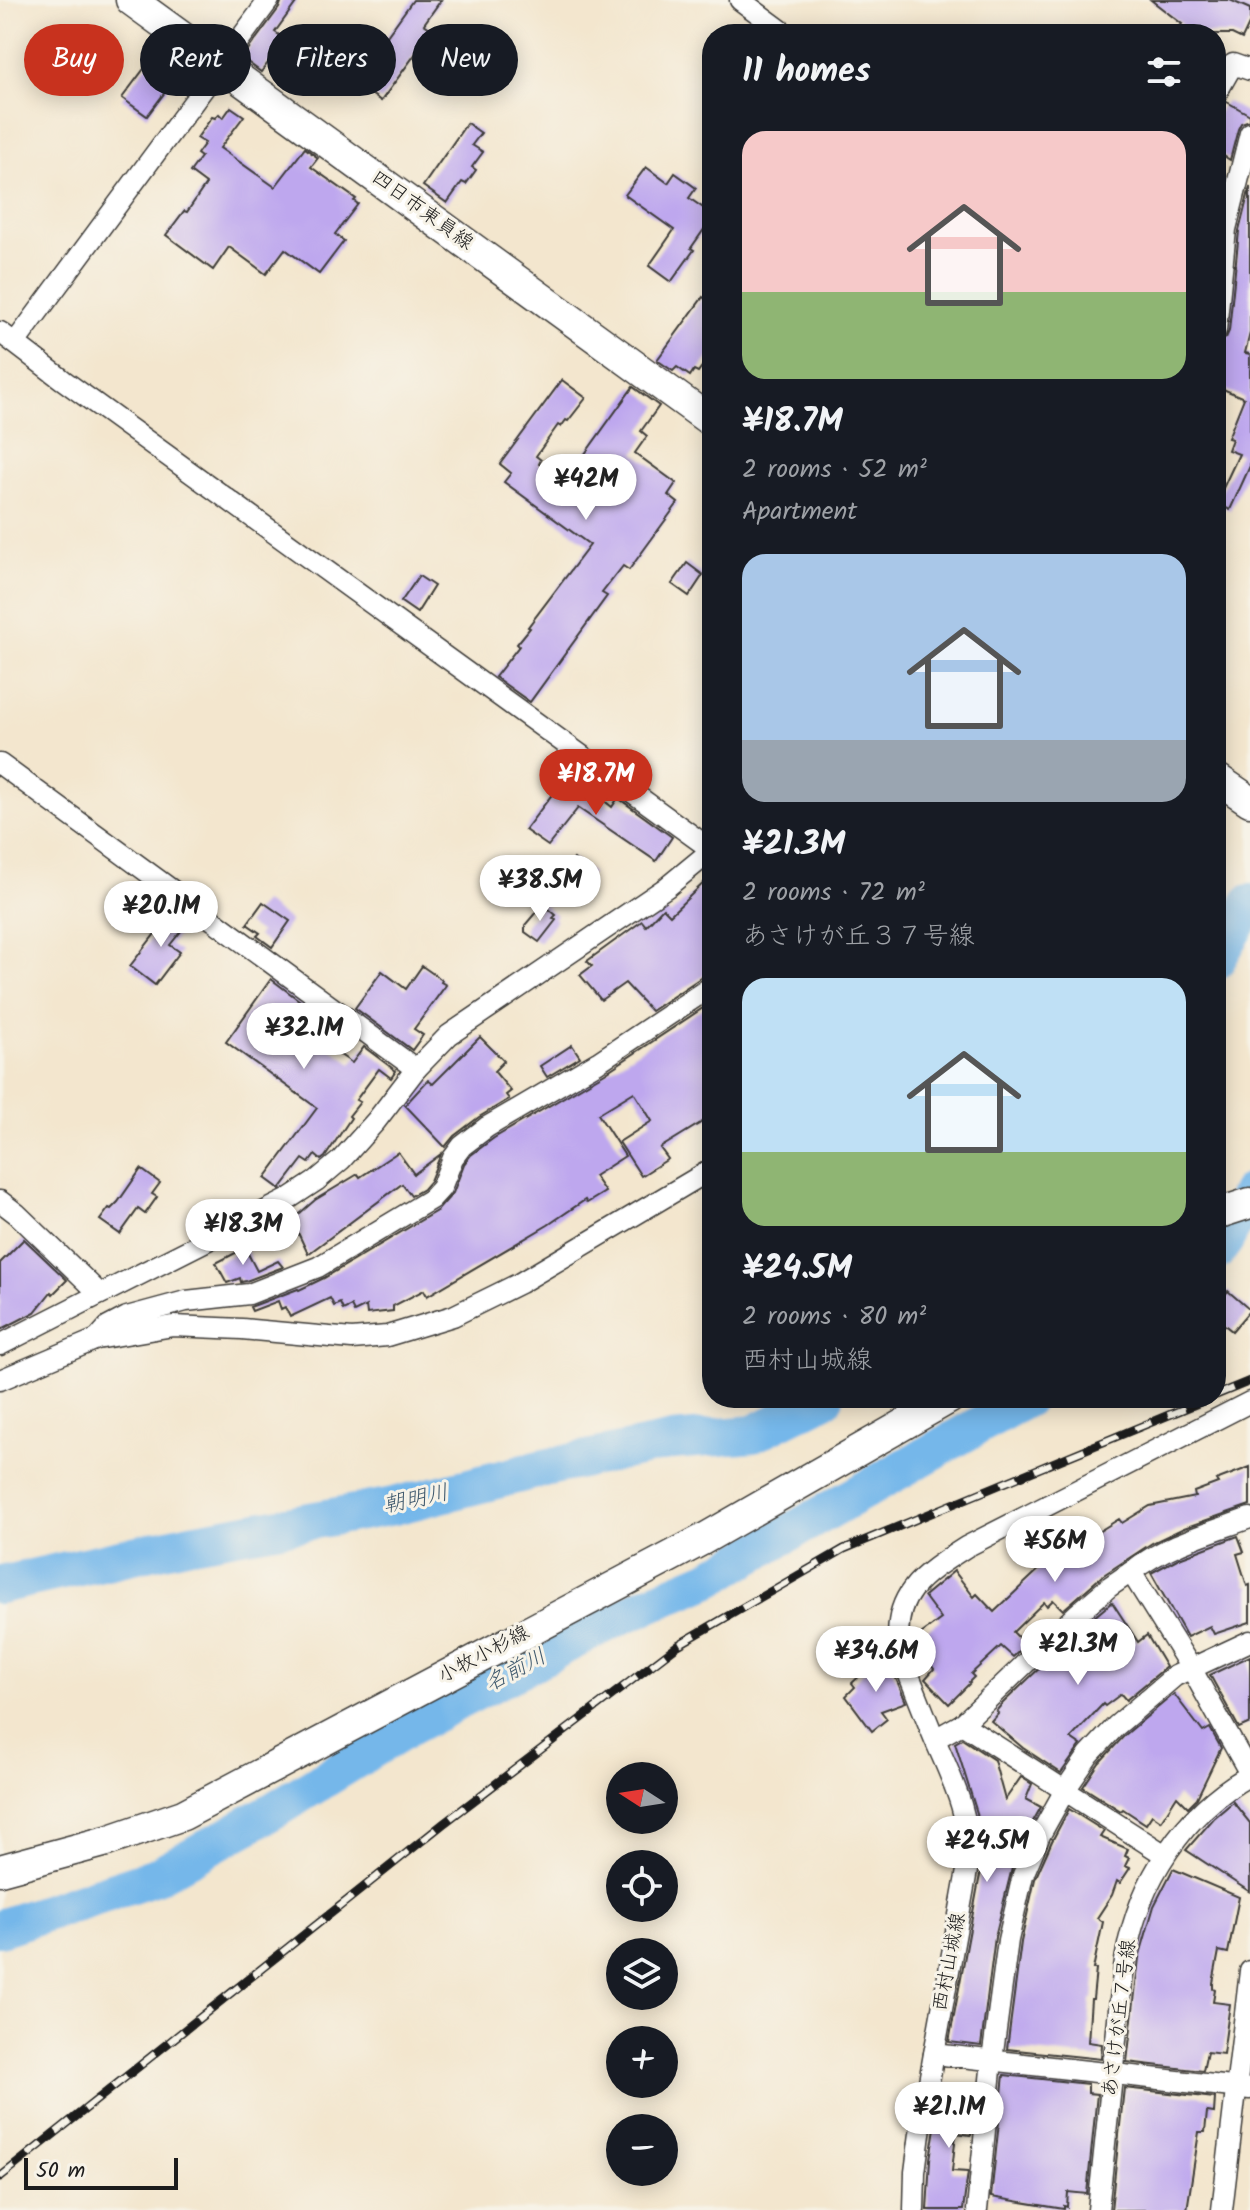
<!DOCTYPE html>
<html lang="en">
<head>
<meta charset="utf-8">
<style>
	:root { --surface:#171b24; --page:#20242c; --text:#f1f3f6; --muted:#9ea1a6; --accent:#c8321e }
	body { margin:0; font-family:Kalam,"Klee One",sans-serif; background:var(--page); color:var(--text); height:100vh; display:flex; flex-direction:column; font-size:30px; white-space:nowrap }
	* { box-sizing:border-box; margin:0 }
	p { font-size:26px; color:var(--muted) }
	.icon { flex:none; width:44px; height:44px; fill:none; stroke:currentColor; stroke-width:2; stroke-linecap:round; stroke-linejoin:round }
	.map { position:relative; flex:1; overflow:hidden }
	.side { position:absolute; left:702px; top:24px; width:524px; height:1384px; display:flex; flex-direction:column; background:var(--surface); border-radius:32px; box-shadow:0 4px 20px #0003 }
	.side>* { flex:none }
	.hud { position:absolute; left:24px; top:24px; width:558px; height:72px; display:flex; gap:16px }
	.needle { width:52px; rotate:282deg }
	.controls { position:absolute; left:606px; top:1762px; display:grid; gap:16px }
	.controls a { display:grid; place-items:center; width:72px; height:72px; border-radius:50%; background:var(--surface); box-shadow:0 4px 20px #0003; font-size:40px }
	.scale { position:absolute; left:24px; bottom:20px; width:154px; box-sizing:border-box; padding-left:8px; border:4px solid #1c1c1c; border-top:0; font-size:22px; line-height:28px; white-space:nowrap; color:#1c1c1c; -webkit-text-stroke:6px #f7f3e8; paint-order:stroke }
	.price { position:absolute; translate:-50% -68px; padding:0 18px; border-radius:28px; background:#fff; color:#222; font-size:26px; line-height:52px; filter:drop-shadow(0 2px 4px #0008) }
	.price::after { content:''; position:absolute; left:50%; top:48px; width:24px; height:18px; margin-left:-12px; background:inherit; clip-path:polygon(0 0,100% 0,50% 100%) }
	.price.selected { background:var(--accent); color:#fff }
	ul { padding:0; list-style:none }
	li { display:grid; align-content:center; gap:16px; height:424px; padding:0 40px }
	li span { display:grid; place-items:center; height:248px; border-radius:24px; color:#555 }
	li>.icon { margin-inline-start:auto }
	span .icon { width:144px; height:144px; fill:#fffc; stroke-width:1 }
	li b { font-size:34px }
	h2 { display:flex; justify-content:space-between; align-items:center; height:96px; padding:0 40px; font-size:34px }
	.chip { padding:0 28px; border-radius:36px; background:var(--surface); box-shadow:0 4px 20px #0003; font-size:28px; line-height:72px }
	.chip.selected { background:var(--accent); color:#fff }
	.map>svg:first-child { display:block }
</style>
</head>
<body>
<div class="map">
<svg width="1250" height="2210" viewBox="0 0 1250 2210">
	<rect width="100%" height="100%" fill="#f7f3e8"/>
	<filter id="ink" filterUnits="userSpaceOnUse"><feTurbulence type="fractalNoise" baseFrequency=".0125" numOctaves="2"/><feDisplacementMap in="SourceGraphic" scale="16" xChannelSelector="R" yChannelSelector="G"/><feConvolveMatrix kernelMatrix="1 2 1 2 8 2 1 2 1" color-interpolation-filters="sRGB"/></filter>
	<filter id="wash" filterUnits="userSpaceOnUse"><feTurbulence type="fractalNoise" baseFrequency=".006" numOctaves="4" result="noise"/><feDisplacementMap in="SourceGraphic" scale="32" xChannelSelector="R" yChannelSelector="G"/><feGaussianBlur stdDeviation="1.8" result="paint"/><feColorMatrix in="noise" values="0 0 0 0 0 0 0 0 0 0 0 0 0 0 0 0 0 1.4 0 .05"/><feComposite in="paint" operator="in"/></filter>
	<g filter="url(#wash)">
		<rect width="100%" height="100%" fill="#f3e6ce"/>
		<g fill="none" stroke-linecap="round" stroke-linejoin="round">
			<g stroke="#75b7ea" stroke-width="38">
				<polyline points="1216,961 1250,903"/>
				<polyline points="1216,1252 1225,1240 1250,1192"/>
				<polyline points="0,1585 191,1542 394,1506 544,1468 672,1441 753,1434 825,1398"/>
				<polyline points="0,1928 156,1876 276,1809 409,1727 621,1616 710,1578 1027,1398"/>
			</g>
		</g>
		<g id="blocks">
			<g fill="#bea7ee">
				<polygon points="282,0 298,0 275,32 289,42 277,59 276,57 271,64 268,63 261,72 242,58 279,8"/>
				<polygon points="413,0 441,0 424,24 430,28 421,40 424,42 381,101 354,82"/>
				<polygon points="1151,0 1230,0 1250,9 1250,22 1242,39 1232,34 1174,34 1182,24"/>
				<polygon points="162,45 187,63 147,116 122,98"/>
				<polygon points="1227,102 1250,115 1250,120 1241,123 1238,129 1230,160 1216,151 1216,117 1223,105"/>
				<polygon points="231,107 244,116 220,148 275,187 305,148 318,158 311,167 356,199 354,201 358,204 335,234 344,241 319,274 285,249 266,274 229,247 213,270 166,235 184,211 187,212 206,184 190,172 201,157 197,154 205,143 197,138 212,117 215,118 219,114 223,118"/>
				<polygon points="467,123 481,133 472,145 483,152 472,167 476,170 466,184 462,182 447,203 423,186"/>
				<polygon points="646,167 668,183 675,173 696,188 689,198 712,214 712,218 691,248 694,250 671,282 649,266 674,230 625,195"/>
				<polygon points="1250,187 1250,333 1245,353 1250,354 1250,466 1230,510 1216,503 1239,454 1228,450 1232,439 1228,438 1244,398 1216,386 1216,343 1226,338 1229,331 1239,231"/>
				<polygon points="703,297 712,304 712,353 698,372 694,370 690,376 677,367 673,371 657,360"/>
				<polygon points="562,380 586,398 568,421 566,420 561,427 558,425 536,456 541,460 539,464 564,483 633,387 659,406 641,431 647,436 635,453 676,483 668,495 678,503 629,570 623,566 602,593 607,596 530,702 495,677 519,646 517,644 530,628 528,627 590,545 504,482 511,473 500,464"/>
				<polygon points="687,563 703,575 689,596 672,584"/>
				<polygon points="419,576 434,586 417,613 401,602"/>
				<polygon points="573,767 590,781 586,786 612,807 618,798 672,837 656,861 578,808 548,846 525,830"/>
				<polygon points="574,859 592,873 577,891 560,878"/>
				<polygon points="712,875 712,973 705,975 651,1011 625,983 601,1000 580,975 592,966 587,961 642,921 646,926 663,908 670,915"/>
				<polygon points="263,902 290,921 272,947 257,936 260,933 247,924"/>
				<polygon points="543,904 556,915 553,918 556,920 539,942 525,932 525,925"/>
				<polygon points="175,908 190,920 170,945 180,952 155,985 130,966"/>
				<polygon points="422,966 442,980 441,982 446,985 414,1029 423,1035 412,1050 355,1008 382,971 406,989"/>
				<polygon points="271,979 336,1028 324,1044 352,1063 364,1047 396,1071 391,1078 379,1069 356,1100 360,1102 349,1116 351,1118 325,1157 321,1160 315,1155 309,1163 303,1159 280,1189 265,1178 317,1108 226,1042"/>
				<polygon points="712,1002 712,1116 660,1148 668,1159 641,1176 619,1142 652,1121 634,1092 598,1114 625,1156 594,1176 605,1192 587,1203 585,1200 548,1225 427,1296 424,1290 393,1306 393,1311 367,1314 366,1306 354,1312 351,1306 343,1310 340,1303 334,1306 330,1298 290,1317 285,1307 281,1309 278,1301 252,1311 250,1307 298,1289 299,1290 324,1278 438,1210 453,1193 464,1164 471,1155 494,1138 605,1073"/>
				<polygon points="480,1037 504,1061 494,1071 511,1091 506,1095 509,1099 479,1117 454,1136 445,1147 405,1105 428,1080 433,1084"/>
				<polygon points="572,1045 580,1057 547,1077 540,1066"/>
				<polygon points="398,1152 414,1174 441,1154 430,1181 423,1189 411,1196 402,1184 308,1254 292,1220 315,1200 358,1174 360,1177"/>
				<polygon points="141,1169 160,1183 152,1194 157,1197 145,1214 138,1209 120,1234 100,1220 109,1208 111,1209 118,1202"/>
				<polygon points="24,1239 67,1280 53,1294 51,1292 35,1312 0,1330 0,1263"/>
				<polygon points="245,1248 257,1271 278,1261 283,1267 246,1281 241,1282 240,1278 227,1283 216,1263"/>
				<polygon points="1228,1291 1250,1310 1232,1331 1216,1318 1216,1306"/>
				<polygon points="1250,1467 1250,1505 1184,1528 1152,1543 1102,1576 1063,1610 1053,1600 1047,1606 1044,1602 1013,1632 1026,1645 1013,1657 1001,1646 971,1674 974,1677 969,1682 970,1683 949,1704 925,1679 934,1669 913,1640 941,1619 924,1596 954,1571 974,1597 977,1594 994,1612 1047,1562 1062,1550 1064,1553 1090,1532 1093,1535 1119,1519 1122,1523 1150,1506 1195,1497 1194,1492 1218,1483 1216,1480"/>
				<polygon points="1238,1536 1244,1552 1237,1554 1247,1586 1250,1585 1250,1622 1214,1634 1210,1626 1187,1637 1151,1573 1179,1558"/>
				<polygon points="1112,1602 1138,1642 1147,1635 1166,1667 1126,1700 1121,1694 1105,1706 1103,1704 1071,1738 1081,1745 1061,1773 1023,1748 991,1721 998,1713 996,1711 1003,1703 1086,1624"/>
				<polygon points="1250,1656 1250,1723 1239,1728 1210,1675"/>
				<polygon points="879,1658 891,1670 892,1669 906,1702 881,1711 887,1719 872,1731 846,1696 855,1687 852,1683"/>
				<polygon points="1174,1694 1203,1732 1210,1728 1221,1748 1197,1798 1188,1807 1177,1796 1161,1821 1152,1815 1146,1824 1123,1809 1121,1811 1083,1787 1099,1763 1125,1735"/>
				<polygon points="962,1739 994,1760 1005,1800 1021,1777 1032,1784 1026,1799 1041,1807 1026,1834 1011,1826 1002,1862 1013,1864 995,1937 981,2046 949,2042 979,1880 988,1839 981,1837 977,1813 955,1743"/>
				<polygon points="1233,1802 1250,1823 1250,1892 1186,1850 1214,1818"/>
				<polygon points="1069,1809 1104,1831 1100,1837 1128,1849 1125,1856 1129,1858 1125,1866 1130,1868 1120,1883 1117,1881 1112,1895 1097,1918 1103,1922 1093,1969 1096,1969 1093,1999 1091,1999 1088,2042 1102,2044 1101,2059 1007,2049 1021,1942 1035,1879 1052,1841"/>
				<polygon points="1173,1869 1239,1897 1228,1953 1219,1951 1213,1983 1213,1989 1215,1990 1213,2002 1230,2004 1223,2054 1207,2052 1203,2071 1127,2062 1139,1958 1154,1906"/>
				<polygon points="1004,2075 1088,2084 1088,2093 1097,2094 1087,2194 1068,2192 1067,2207 1064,2206 1064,2209 991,2197"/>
				<polygon points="942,2084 967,2086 966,2101 975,2102 971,2135 956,2133 952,2171 968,2172 963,2210 927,2210 930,2159"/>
				<polygon points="1124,2088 1215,2098 1214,2113 1207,2112 1205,2132 1199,2132 1187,2210 1111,2210"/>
			</g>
		</g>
	</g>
	<g filter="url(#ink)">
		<use href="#blocks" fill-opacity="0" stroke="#3c3a37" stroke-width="2"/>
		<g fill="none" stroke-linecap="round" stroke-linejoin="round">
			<defs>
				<g id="street">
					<polyline points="740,0 786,34"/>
					<polyline points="1216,94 1233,64 1250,70"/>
					<polyline points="1216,330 1226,229 1250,133"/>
					<polyline points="0,332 63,380 712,850 667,887 449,1035 416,1069 376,1121 341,1160 316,1181 287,1200 109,1290 100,1294 17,1214 0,1201"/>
					<polyline points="15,343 269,0"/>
					<polyline points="0,764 416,1069"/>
					<polyline points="100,1336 108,1327 127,1317 186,1301 249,1294 318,1267 431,1199 441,1188 453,1158 462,1146 487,1127 598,1062 712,986"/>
					<polyline points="0,1345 100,1294"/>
					<polyline points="0,1380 97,1339 173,1326 242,1329 352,1339 387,1336 453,1316 520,1283 712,1169"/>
					<path d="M 1131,1572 C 1166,1544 1209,1533 1250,1518"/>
					<polyline points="962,1724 1165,1855"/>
					<polyline points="935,1739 962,1724 1077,1614 1109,1587 1131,1572 1191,1668 1250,1774"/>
					<polyline points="934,2054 1250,2089"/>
					<path d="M 914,2210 L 915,2172 L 921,2126 L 968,1865 C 972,1819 953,1781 935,1740 C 923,1711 912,1682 900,1653 C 890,1595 922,1575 966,1547 L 1250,1402"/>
					<polyline points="977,2210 992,2060 1008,1940 1023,1875 1040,1835 1065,1790 1089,1755 1116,1726 1175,1676 1250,1641"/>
					<path d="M 1098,2210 C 1103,2159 1109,2109 1114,2058 C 1118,2024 1120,1989 1126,1955 C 1139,1881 1184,1812 1250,1775"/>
					<polyline points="1222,2210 1250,1971"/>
				</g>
				<g id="secondary">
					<polyline points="131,0 712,422"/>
					<polyline points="1216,778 1250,801"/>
					<polyline points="1216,1214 1250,1203"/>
					<polyline points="0,1870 107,1841 183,1815 702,1540 950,1398"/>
				</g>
			</defs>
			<use href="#street" stroke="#3c3a37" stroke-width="23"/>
			<use href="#secondary" stroke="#3c3a37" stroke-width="33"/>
			<use href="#street" stroke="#fff" stroke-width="20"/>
			<use href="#secondary" stroke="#fff" stroke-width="30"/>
			<defs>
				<g id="rail">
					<polyline points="1216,1395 1250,1381"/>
					<polyline points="0,2177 443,1824 678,1645 844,1549 1210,1398"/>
				</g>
			</defs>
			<use href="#rail" stroke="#1c1c1c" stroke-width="9"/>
			<use href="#rail" stroke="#f7f3e8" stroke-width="6" stroke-dasharray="18" stroke-linecap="butt"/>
		</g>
	</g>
	<g text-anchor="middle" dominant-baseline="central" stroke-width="6" stroke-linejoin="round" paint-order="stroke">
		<g font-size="20" fill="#1c1c1c" stroke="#f7f3e8">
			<text transform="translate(422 211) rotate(36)">四日市東員線</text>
			<text transform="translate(484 1655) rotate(-28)">小牧小杉線</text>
			<text transform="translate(950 1962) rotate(-79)">西村山城線</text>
			<text transform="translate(1120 2018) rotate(-83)">あさけが丘７号線</text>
		</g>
		<g font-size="22" font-style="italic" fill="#405a6e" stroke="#f7f3e8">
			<text transform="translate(416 1500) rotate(-12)">朝明川</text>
			<text transform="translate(516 1671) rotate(-28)">名前川</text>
		</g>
	</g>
</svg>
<div class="controls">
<a><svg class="needle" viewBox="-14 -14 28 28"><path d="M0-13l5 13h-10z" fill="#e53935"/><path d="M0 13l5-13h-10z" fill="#9ea1a6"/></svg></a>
<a><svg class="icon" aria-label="locate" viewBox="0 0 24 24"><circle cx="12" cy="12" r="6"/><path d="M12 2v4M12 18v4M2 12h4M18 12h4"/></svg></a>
<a><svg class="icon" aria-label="layers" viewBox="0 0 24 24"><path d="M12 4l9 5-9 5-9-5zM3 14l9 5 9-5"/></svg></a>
<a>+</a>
<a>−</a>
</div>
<div class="scale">50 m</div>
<b class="price" style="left:586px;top:522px">¥42M</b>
<b class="price selected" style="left:596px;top:817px">¥18.7M</b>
<b class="price" style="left:540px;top:923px">¥38.5M</b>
<b class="price" style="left:161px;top:949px">¥20.1M</b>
<b class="price" style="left:304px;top:1071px">¥32.1M</b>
<b class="price" style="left:243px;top:1267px">¥18.3M</b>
<b class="price" style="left:1055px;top:1584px">¥56M</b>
<b class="price" style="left:1078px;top:1687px">¥21.3M</b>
<b class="price" style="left:876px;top:1694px">¥34.6M</b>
<b class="price" style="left:987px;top:1884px">¥24.5M</b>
<b class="price" style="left:949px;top:2150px">¥21.1M</b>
<div class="hud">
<a class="chip selected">Buy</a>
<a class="chip">Rent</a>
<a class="chip">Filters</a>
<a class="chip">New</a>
</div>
<section class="side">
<h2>11 homes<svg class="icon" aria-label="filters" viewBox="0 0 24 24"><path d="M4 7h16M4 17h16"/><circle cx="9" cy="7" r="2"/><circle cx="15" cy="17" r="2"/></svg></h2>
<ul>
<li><span style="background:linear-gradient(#f6c9c9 65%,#8fb573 0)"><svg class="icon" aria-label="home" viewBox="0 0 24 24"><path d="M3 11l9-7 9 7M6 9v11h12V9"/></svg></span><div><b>¥18.7M</b><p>2 rooms · 52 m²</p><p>Apartment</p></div></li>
<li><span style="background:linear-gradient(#a9c7e8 75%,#9aa5b1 0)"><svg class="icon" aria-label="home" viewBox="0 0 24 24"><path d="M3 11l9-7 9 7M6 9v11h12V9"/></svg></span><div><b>¥21.3M</b><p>2 rooms · 72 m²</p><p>あさけが丘３７号線</p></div></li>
<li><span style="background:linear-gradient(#bfe0f5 70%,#8fb573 0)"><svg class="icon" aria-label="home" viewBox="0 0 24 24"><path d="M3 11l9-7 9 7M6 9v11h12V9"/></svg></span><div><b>¥24.5M</b><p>2 rooms · 80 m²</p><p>西村山城線</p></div></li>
</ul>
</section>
</div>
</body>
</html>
